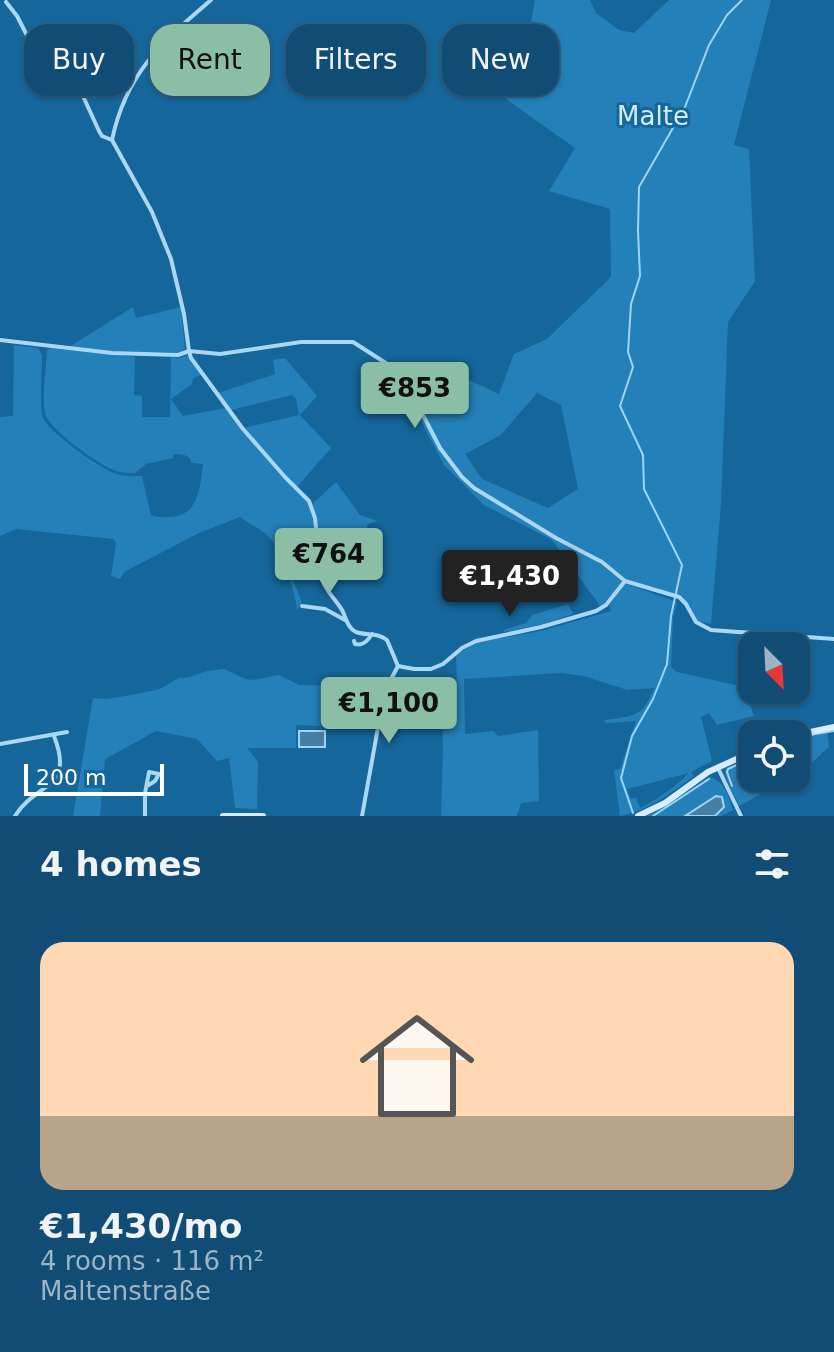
<!DOCTYPE html>
<html lang="en">
<head>
<meta charset="utf-8">
<style>
	:root { --surface:#104c74; --page:#1e567c; --text:#f1f3f6; --muted:#9cb4c5; --line:#306386; --accent:#8abfa5 }
	body { margin:0; font-family:"DejaVu Sans",sans-serif; background:var(--page); color:var(--text); height:100vh; display:flex; flex-direction:column; font-size:30px; white-space:nowrap }
	* { box-sizing:border-box; margin:0 }
	p { font-size:26px; color:var(--muted) }
	.icon { flex:none; width:44px; height:44px; fill:none; stroke:currentColor; stroke-width:2; stroke-linecap:round; stroke-linejoin:round }
	.map { position:relative; height:816px; overflow:hidden }
	.details { display:flex; flex-direction:column; background:var(--surface); flex:1 }
	.details>* { flex:none }
	.guide { position:absolute; left:24px; top:24px; width:786px; height:72px; display:flex; gap:16px }
	.needle { width:52px; rotate:156deg }
	.fabs { position:absolute; left:738px; top:632px; display:grid; gap:16px }
	.fabs a { display:grid; place-items:center; width:72px; height:72px; border-radius:16px; background:var(--surface); box-shadow:0 2px 6px #0004,0 0 0 2px var(--line); font-size:40px }
	.scale { position:absolute; left:24px; bottom:20px; width:140px; box-sizing:border-box; padding-left:8px; border:4px solid #fff; border-top:0; font-size:22px; line-height:28px; white-space:nowrap; color:#fff; -webkit-text-stroke:6px #15669b; paint-order:stroke }
	.price { position:absolute; translate:-50% -68px; padding:0 18px; border-radius:8px; background:var(--accent); color:#111; font-size:26px; line-height:52px; filter:drop-shadow(0 2px 4px #0008) }
	.price::after { content:''; position:absolute; left:50%; top:48px; width:24px; height:18px; margin-left:-12px; background:inherit; clip-path:polygon(0 0,100% 0,50% 100%) }
	.price.on { background:#222; color:#fff }
	ul { padding:0; list-style:none }
	li { display:grid; align-content:center; gap:16px; height:424px; padding:0 40px }
	li span { display:grid; place-items:center; height:248px; border-radius:24px; color:#555 }
	li>.icon { margin-inline-start:auto }
	span .icon { width:144px; height:144px; fill:#fffc; stroke-width:1 }
	li b { font-size:34px }
	h2 { display:flex; justify-content:space-between; align-items:center; height:96px; padding:0 40px; font-size:34px }
	.pill { padding:0 28px; border-radius:24px; background:var(--surface); box-shadow:0 2px 6px #0004,0 0 0 2px var(--line); font-size:28px; line-height:72px }
	.pill.on { background:var(--accent); color:#111 }
	.map>svg:first-child { display:block }
</style>
</head>
<body>
<div class="map">
<svg width="834" height="816" viewBox="0 0 834 816">
	<rect width="100%" height="100%" fill="#15669b"/>
	<g fill="#2480b8" fill-rule="evenodd">
		<path d="M 535,0 L 590,0 L 596,13 L 619,30 L 634,33 L 669,0 L 771,0 L 734,145 L 749,149 L 755,281 L 728,322 L 721,504 L 711,624 L 698,621 L 690,606 L 679,596 L 626,579 L 600,559 L 598,562 L 623,582 L 601,607 L 552,540 L 484,505 L 444,465 L 412,404 L 406,375 L 433,384 L 445,369 L 499,394 L 514,354 L 547,339 L 611,277 L 610,209 L 549,191 L 575,148 L 482,82 L 475,54 L 527,43 ZM 537,393 L 561,405 L 578,489 L 548,508 L 482,479 L 465,454 L 501,435 Z"/>
		<polygon points="133,307 136,318 181,307 185,349 178,353 111,351 69,347"/>
		<path d="M 14,345 L 38,348 L 42,355 C 42,369 39,407 43,418 C 50,433 102,470 117,474 C 125,477 134,476 142,476 L 151,515 C 158,518 162,517 170,517 C 199,516 200,487 203,464 L 191,463 L 190,458 C 184,454 179,453 173,455 L 173,458 L 146,464 L 135,473 C 127,473 118,473 111,469 C 96,462 48,429 45,413 C 42,398 46,367 47,350 L 50,348 L 135,357 L 134,395 L 142,396 L 142,417 L 170,417 L 171,357 L 180,358 L 188,355 L 201,375 L 193,378 L 192,384 L 171,399 L 183,416 L 226,408 L 241,430 L 307,500 L 313,515 L 316,539 L 285,546 L 294,583 L 302,602 L 297,610 C 296,593 280,546 267,535 C 259,528 249,524 240,517 L 199,533 L 124,572 L 120,579 L 111,576 L 116,544 L 114,539 L 16,529 L 0,536 L 0,417 L 13,416 Z"/>
		<polygon points="285,358 317,396 300,415 331,448 297,487 243,428 299,415 296,399 292,395 231,410 218,393 275,374 273,360"/>
		<polygon points="336,482 360,515 377,521 368,524 363,538 358,542 349,537 343,539 336,549 320,554 317,518 312,504"/>
		<path d="M 624,584 L 627,584 L 677,602 L 673,617 L 671,667 L 677,672 L 744,687 L 754,716 L 717,725 L 709,713 L 701,717 L 712,761 L 691,772 L 694,776 C 671,793 648,811 620,816 L 614,770 L 620,769 L 636,721 L 608,723 L 603,721 C 633,714 641,721 654,688 L 627,690 L 584,676 L 561,673 L 464,679 L 465,734 L 493,731 L 498,736 L 538,730 L 539,801 L 521,803 L 517,816 L 441,816 L 443,745 L 441,690 L 457,689 L 456,655 L 477,642 L 541,631 L 611,611 L 609,606 ZM 689,773 C 674,788 658,799 640,808 L 636,798 L 631,799 L 627,789 Z"/>
		<polygon points="568,604 573,614 539,625 504,632 504,630 526,623 532,615"/>
		<polygon points="224,669 245,679 252,680 279,675 299,685 357,686 346,727 296,725 296,748 247,748 258,762 257,809 235,808 229,758 217,761 197,739 156,731 105,759 100,816 73,816 93,698 107,699 137,694 160,689 179,678 190,677 207,671"/>
		<polygon points="827,730 829,747 806,768 796,774 796,738"/>
		<polygon points="752,756 752,778 790,778 739,806 725,775 725,769"/>
		<path d="M 708,777 C 722,777 730,798 733,810 L 721,816 L 647,816 L 670,803 Z"/>
	</g>
	<g fill="#467fa4" stroke="#9cd5f6" stroke-width="2">
		<rect x="299" y="731" width="26" height="16"/>
		<polygon points="716,796 722,797 724,807 715,816 685,816"/>
	</g>
	<g fill="none" stroke-linecap="round" stroke-linejoin="round">
		<g stroke="#9cd5f6" stroke-width="2">
			<polyline points="796,740 815,734 834,731"/>
			<polyline points="732,786 727,772 728,769 752,758"/>
			<polyline points="633,813 621,778 632,736 653,699 667,664 671,616 682,565 644,489 643,455 620,406 633,367 628,352 631,304 640,276 638,231 639,187 685,107 709,45 727,15 742,0"/>
			<polyline points="653,816 709,779"/>
		</g>
		<g stroke="#aad7f3" stroke-width="4">
			<path d="M 211,0 C 162,42 126,73 112,140 L 152,212 L 171,259 L 184,314 L 189,351 L 191,358 L 243,429 L 285,477 L 309,501 L 315,518 L 321,577 C 325,591 335,598 342,610 C 346,617 347,628 356,632 C 367,636 377,632 387,640 L 398,666"/>
			<polyline points="6,2 17,16 34,49 59,37 66,52 71,70 99,131 102,136 112,140"/>
			<polyline points="0,340 112,353 178,355 189,351 220,354 301,342 353,342 392,367 401,376 422,413 440,448 462,477 474,488 556,538 602,562 625,581 679,597 686,604 696,622 711,630 834,639"/>
			<polyline points="302,606 325,609 345,620"/>
			<path d="M 354,641 L 355,644 C 364,646 368,640 372,634"/>
			<polyline points="398,666 414,669 431,669 443,664 462,648 476,641 541,627 596,611 606,605 625,581"/>
			<polyline points="0,744 67,732"/>
			<polyline points="718,768 741,816"/>
			<path d="M 15,816 C 37,781 75,790 54,736"/>
			<polyline points="145,816 145,793 149,772 159,774 155,781 147,786"/>
			<polyline points="362,816 379,722 389,683 398,666"/>
		</g>
		<g stroke="#d9eefd" stroke-width="6">
			<polyline points="796,735 834,727"/>
			<polyline points="223,816 263,816"/>
			<polyline points="638,816 665,803 708,772 752,752"/>
		</g>
	</g>
	<g text-anchor="middle" dominant-baseline="central" stroke-width="6" stroke-linejoin="round" paint-order="stroke">
		<g font-size="26" fill="#d2edfd" stroke="#15669b">
			<text x="653" y="116">Malte</text>
		</g>
	</g>
</svg>
<div class="fabs">
<a><svg class="needle" viewBox="-14 -14 28 28"><path d="M0-13l5 13h-10z" fill="#e53935"/><path d="M0 13l5-13h-10z" fill="#9cb4c5"/></svg></a>
<a><svg class="icon" aria-label="locate" viewBox="0 0 24 24"><circle cx="12" cy="12" r="6"/><path d="M12 2v4M12 18v4M2 12h4M18 12h4"/></svg></a>
</div>
<div class="scale">200 m</div>
<b class="price" style="left:415px;top:430px">€853</b>
<b class="price" style="left:329px;top:596px">€764</b>
<b class="price on" style="left:510px;top:618px">€1,430</b>
<b class="price" style="left:389px;top:745px">€1,100</b>
<div class="guide">
<a class="pill">Buy</a>
<a class="pill on">Rent</a>
<a class="pill">Filters</a>
<a class="pill">New</a>
</div>
</div>
<section class="details">
<h2>4 homes<svg class="icon" aria-label="filters" viewBox="0 0 24 24"><path d="M4 7h16M4 17h16"/><circle cx="9" cy="7" r="2"/><circle cx="15" cy="17" r="2"/></svg></h2>
<ul>
<li><span style="background:linear-gradient(#ffd9b3 70%,#b9a48a 0)"><svg class="icon" aria-label="home" viewBox="0 0 24 24"><path d="M3 11l9-7 9 7M6 9v11h12V9"/></svg></span><div><b>€1,430/mo</b><p>4 rooms · 116 m²</p><p>Maltenstraße</p></div></li>
</ul>
</section>
</body>
</html>
